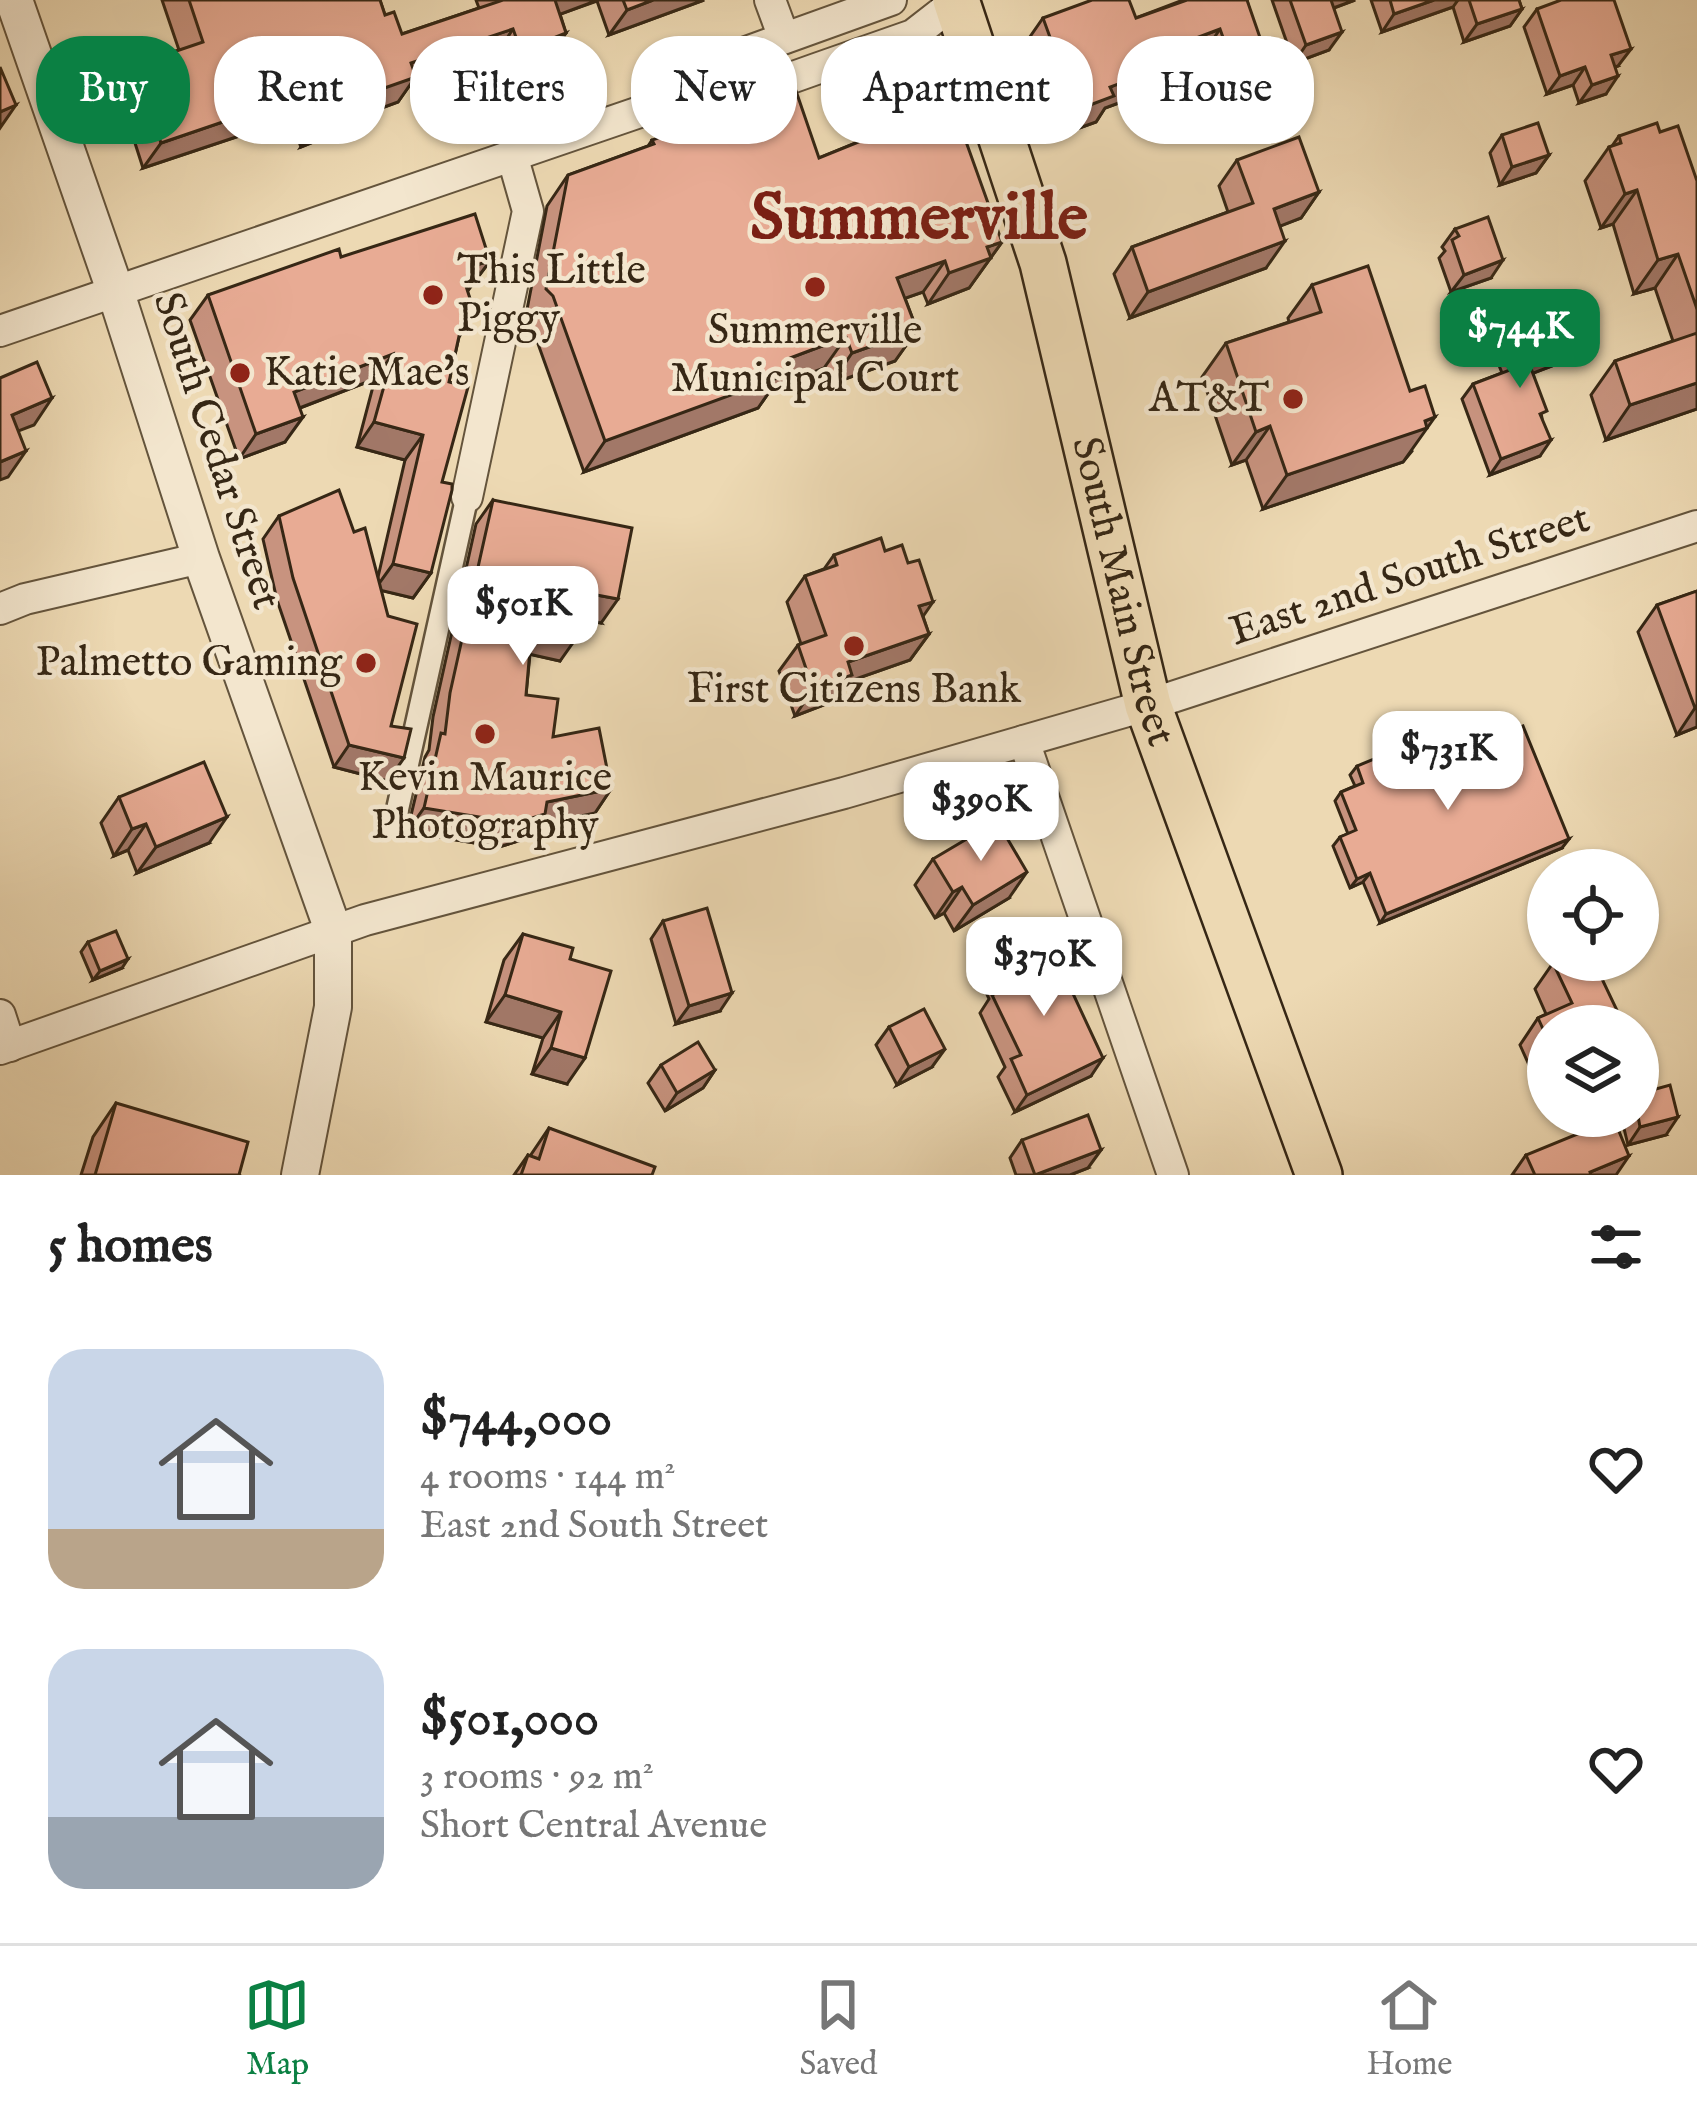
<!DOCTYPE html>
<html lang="en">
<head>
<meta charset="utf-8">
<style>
	:root { --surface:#fff; --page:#f2f2f2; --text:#222; --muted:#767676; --line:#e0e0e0; --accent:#0b8043 }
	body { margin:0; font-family:"IM FELL English",serif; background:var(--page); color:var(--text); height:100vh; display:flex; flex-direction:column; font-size:45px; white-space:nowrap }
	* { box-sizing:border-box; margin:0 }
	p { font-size:39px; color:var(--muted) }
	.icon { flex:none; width:66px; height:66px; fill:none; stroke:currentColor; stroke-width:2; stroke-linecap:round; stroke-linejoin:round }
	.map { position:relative; height:1175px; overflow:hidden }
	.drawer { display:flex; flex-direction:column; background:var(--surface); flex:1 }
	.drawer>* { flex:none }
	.guide { position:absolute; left:36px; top:36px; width:1626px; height:108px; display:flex; gap:24px }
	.fabs { position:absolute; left:1527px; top:849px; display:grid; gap:24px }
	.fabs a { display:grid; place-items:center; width:132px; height:132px; border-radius:50%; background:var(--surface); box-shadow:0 3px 9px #0004; font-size:60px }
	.price { position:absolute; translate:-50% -102px; padding:0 27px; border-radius:24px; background:#fff; color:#222; font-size:39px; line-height:78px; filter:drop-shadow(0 3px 6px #0008) }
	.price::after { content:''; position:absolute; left:50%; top:72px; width:36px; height:27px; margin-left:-18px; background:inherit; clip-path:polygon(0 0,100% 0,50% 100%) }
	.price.selected { background:var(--accent); color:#fff }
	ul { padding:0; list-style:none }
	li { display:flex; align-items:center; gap:36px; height:300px; padding:0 48px }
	li span { display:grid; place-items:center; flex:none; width:336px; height:240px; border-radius:36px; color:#555 }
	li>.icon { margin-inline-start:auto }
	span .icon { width:144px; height:144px; fill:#fffc; stroke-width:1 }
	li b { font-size:51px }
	h2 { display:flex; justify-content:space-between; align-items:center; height:144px; padding:0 48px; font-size:51px }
	.chip { padding:0 42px; border-radius:48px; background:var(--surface); box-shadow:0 3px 9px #0004; font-size:42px; line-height:108px }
	.chip.selected { background:var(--accent); color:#fff }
	.dock { display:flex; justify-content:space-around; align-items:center; height:168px; border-top:3px solid var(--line); background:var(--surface); font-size:33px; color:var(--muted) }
	.dock a { display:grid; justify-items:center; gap:6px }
	.dock .selected { color:var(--accent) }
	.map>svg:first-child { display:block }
</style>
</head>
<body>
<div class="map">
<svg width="1697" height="1175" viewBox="0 0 1697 1175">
	<rect width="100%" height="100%" fill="#edd9b3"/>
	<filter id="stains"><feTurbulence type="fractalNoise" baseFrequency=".00167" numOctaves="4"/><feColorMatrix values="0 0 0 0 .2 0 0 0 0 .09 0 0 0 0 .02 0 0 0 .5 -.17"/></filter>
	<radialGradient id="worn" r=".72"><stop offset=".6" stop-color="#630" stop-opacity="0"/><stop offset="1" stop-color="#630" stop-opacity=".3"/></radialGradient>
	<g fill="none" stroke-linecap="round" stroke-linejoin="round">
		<defs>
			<polyline id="pedestrian" points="394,825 467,497"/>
			<g id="minor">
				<polyline points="770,0 784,38"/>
				<polyline points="701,91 738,55 891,0"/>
				<polyline points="0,331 701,91 757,90 816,69 913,35 958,0"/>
				<polyline points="467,497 528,211 512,155"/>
				<polyline points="0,609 25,599 201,558"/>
				<polyline points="1024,741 1173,1175"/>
				<polyline points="0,1015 10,1046"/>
				<polyline points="0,1049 365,920 844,793 1148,705 1697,526"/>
			</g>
			<polyline id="tertiary" points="14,0 116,293 201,558 333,930 333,1007 300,1175"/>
			<g id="primary">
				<path id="s1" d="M 956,0 L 1043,263 L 1148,705 L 1319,1175"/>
			</g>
		</defs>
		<use href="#pedestrian" stroke="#64543c" stroke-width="26"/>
		<use href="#minor" stroke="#64543c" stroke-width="34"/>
		<use href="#tertiary" stroke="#64543c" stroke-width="40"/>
		<use href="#primary" stroke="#362715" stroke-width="50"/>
		<use href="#pedestrian" stroke="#f3e6ce" stroke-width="21"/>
		<use href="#minor" stroke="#f3e6ce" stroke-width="30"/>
		<use href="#tertiary" stroke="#f3e6ce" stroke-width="36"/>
		<use href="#primary" stroke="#edd9b3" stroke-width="45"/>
	</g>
	<g fill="#c8937f" stroke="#362715" stroke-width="3">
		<polygon points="162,0 380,0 385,15 402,34 479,8 476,0 704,0 609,35 597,1 560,14 566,33 548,59 503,77 496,55 412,82 398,102 346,121 338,132 301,147 290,119 143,168 118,90 135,65 179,50"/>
		<polygon points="1183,0 1247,0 1261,58 1247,98 1220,106 1202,56 1151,74 1135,97 1105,108 1096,122 1071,131 1067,120 1053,124 1025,44 1043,18 1136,18"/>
		<polygon points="1272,0 1355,0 1334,8 1329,50 1294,63"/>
		<polygon points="1371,0 1519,0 1522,9 1510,26 1464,42 1453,7 1382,32"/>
		<polygon points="1537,9 1618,66 1615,67 1606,94 1579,103 1573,85 1547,94 1524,27"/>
		<polygon points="932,104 1002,242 969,288 928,304 923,292 905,298 917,330 895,361 831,384 824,368 772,388 758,408 584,472 532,327 525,320 547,206 568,175 648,146 652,140 819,158 873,136 895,107"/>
		<polygon points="1660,132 1697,181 1697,409 1606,440 1591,395 1615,361 1673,341 1655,288 1634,294 1613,224 1601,228 1585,181 1609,147 1612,146 1619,136"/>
		<polygon points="1502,135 1549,155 1536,173 1500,185 1490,153"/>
		<polygon points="1237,160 1319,192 1301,218 1279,226 1266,268 1130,318 1114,274 1132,247 1228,212 1219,186"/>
		<polygon points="1455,229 1491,278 1451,292 1439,258 1445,251 1442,247"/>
		<polygon points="341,257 490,261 467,291 475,314 459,337 449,382 442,482 431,573 413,598 381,590 391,726 388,781 334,767 277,600 263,539 279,516 354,532 378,577 405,460 357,447 375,379 300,408 285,442 239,459 190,320 208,295"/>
		<polygon points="1312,285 1412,451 1403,462 1263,509 1246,460 1232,465 1202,377 1226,343 1289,322 1288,318"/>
		<polygon points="1505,337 1557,364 1533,373 1542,418 1540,456 1490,475 1462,399 1473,384 1502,373 1494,353"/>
		<polygon points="493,500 601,623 581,619 560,661 530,654 526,695 553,737 611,789 595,813 538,825 528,838 499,847 407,832 425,757 429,750 433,717 476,524"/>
		<polygon points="885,551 923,616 929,634 910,660 847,682 834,701 795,716 779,671 798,645 801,644 787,602 805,576 824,569 834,555"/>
		<polygon points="1697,591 1697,727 1677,735 1638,632 1657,605"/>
		<polygon points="1482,742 1562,848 1380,923 1363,882 1350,888 1333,846 1340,837 1348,834 1335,801 1341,792 1355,786 1350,775 1357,766"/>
		<polygon points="119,797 209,843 137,873 128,850 114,856 101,823"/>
		<polygon points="933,859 1009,898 954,931 944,913 935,918 915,885"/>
		<polygon points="663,921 720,1011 676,1024 651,939"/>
		<polygon points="523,934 570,959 567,1084 532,1074 543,1038 486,1022 504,960"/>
		<polygon points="88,942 122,968 93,980 81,952"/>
		<polygon points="1553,963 1621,1026 1548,1026 1548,1094 1543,1096 1520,1045 1538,1018 1546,1014 1535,989"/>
		<polygon points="996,970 1072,981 1069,986 1091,1076 1015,1112 998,1077 1005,1067 980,1013 989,999 984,988"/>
		<polygon points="889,1027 932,1067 897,1085 876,1045"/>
		<polygon points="661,1065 715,1070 703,1088 665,1111 648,1083"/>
		<polygon points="116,1103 239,1175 81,1175 93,1137"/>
		<polygon points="1621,1116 1638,1116 1666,1135 1628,1145"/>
		<polygon points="549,1128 652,1175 514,1175 528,1155 530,1156"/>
		<polygon points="1022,1140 1088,1168 1070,1175 1016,1175 1010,1158"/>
		<polygon points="1526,1155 1616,1175 1512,1175"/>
	</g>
	<g fill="#a27868" stroke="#362715" stroke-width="3">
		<polygon points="552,0 598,0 537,23"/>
		<polygon points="653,0 704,0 609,35 627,10"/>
		<polygon points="1327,0 1355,0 1317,14"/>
		<polygon points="1434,0 1458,0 1453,7 1382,32 1394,14"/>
		<polygon points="1522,9 1510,26 1464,42 1477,24"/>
		<polygon points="513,29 496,55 412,82 398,102 346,121 338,132 301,147 319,121 411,63"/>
		<polygon points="1220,29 1202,56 1151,74 1135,97 1105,108 1096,122 1071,131 1090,105 1148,56"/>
		<polygon points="1342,32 1329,50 1294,63 1306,45"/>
		<polygon points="566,33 548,59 503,77 521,51"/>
		<polygon points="1631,49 1618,66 1598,73 1611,55"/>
		<polygon points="1265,52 1247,77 1265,72 1247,98 1220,106 1259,54"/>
		<polygon points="1585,67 1573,85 1547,94 1560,76"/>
		<polygon points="1618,76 1606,94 1579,103 1592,85"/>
		<polygon points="308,93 290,119 143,168 161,143"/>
		<polygon points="1085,93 1067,120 1053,124 1072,98"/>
		<polygon points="16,105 0,128 0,112"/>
		<polygon points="1549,155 1536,173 1500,185 1512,167"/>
		<polygon points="1637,190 1613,224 1601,228 1625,194"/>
		<polygon points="1319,192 1301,218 1255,236 1274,209"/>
		<polygon points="1285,241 1266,268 1130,318 1148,292"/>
		<polygon points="1002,242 969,288 928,304 949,273 987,247"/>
		<polygon points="1678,254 1655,288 1634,294 1658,260"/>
		<polygon points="1503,260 1491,278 1451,292 1464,275"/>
		<polygon points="490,261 461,300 446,305 476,265"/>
		<polygon points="945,261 923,292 875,309 897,278"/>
		<polygon points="475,314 457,339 463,318"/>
		<polygon points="917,330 895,361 831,384 852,353"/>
		<polygon points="846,337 824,368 772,388 758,408 584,472 605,441 790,358"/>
		<polygon points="1568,348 1557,364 1518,379 1529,363"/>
		<polygon points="393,354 375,379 276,417 294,392"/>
		<polygon points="1697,383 1697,409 1606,440 1630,405"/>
		<polygon points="52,398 34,425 0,438 12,415"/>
		<polygon points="303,417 285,442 239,459 256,434"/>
		<polygon points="1435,417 1403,462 1263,509 1287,475"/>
		<polygon points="374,422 423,435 405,460 357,447"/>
		<polygon points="1270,426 1246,460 1232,465 1256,432"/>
		<polygon points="1551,440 1540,456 1490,475 1501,459"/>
		<polygon points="26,451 8,477 0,480 0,462"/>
		<polygon points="393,564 431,573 413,598 375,589"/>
		<polygon points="586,593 618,599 601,623 569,617"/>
		<polygon points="933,602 915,628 919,606"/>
		<polygon points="532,627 577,637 560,661 515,651"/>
		<polygon points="929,634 910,660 847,682 834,701 795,716 813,689 848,662"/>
		<polygon points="1695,708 1697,708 1697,727 1677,735"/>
		<polygon points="349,745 404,758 388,781 334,767"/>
		<polygon points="611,789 595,813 538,825 528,838 499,847 407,832 424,808 547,802"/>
		<polygon points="227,817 209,843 137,873 156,847"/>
		<polygon points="146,824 128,850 114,856 132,829"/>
		<polygon points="1569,839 1562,848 1380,923 1386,914"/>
		<polygon points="1027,872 1009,898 954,931 973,905"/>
		<polygon points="1370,873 1363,882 1350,888 1357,879"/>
		<polygon points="962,887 944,913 935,918 953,892"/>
		<polygon points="128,959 122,968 93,980 100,971"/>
		<polygon points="732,993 720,1011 676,1024 689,1006"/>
		<polygon points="505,995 561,1012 543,1038 486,1022"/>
		<polygon points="551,1048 585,1058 567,1084 532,1074"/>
		<polygon points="945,1049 932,1067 897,1085 909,1067"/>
		<polygon points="1103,1058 1091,1076 1015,1112 1027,1095"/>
		<polygon points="715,1070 703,1088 665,1111 677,1093"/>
		<polygon points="1678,1117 1666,1135 1628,1145 1640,1127"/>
		<polygon points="1101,1150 1088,1168 1070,1175 1035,1175"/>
		<polygon points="1629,1156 1616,1175 1588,1175 1590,1172"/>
	</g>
	<g fill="#e8ab94" stroke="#362715" stroke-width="3">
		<polygon points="189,0 380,0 385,15 394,12 402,34 503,0 555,0 566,33 521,51 513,29 411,63 416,77 353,99 355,107 319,121 308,93 161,143 135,65 203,42"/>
		<polygon points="623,0 653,0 627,10"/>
		<polygon points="1092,0 1129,0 1136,18 1187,0 1247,0 1265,52 1259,54 1265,72 1238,80 1220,29 1148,56 1154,71 1110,87 1114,96 1090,105 1085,93 1072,98 1043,18"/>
		<polygon points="1290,0 1331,0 1342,32 1306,45"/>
		<polygon points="1390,0 1434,0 1394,14"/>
		<polygon points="1469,0 1519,0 1522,9 1477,24"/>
		<polygon points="1561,0 1614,0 1631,49 1611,55 1618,76 1592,85 1585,67 1560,76 1537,9"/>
		<polygon points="0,67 16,105 0,112"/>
		<polygon points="796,91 819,158 883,132 881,125 899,118 895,107 929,95 932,104 950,97 1002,242 987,247 991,258 949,273 945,261 897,278 917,330 852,353 846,337 790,358 780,377 605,441 553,296 546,289 568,175 654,144 652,140"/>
		<polygon points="1538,123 1549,155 1512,167 1502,135"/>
		<polygon points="1657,123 1660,132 1678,126 1697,181 1697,309 1678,254 1658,260 1637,190 1625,194 1609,147 1621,143 1619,136"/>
		<polygon points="1299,137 1319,192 1274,209 1285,241 1148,292 1132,247 1253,203 1237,160"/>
		<polygon points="475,214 490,261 476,265 479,275 464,280 475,314 463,318 449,382 468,387 442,482 452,484 452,490 431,573 393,564 423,435 374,422 393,354 294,392 303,417 256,434 208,295 339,249 341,257"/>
		<polygon points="1488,217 1503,260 1464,275 1452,240 1459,236 1455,229"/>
		<polygon points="1368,266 1410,391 1425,386 1435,417 1425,421 1427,428 1287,475 1270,426 1256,432 1226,343 1321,312 1312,285"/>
		<polygon points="1555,315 1568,348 1529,363 1547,411 1540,414 1551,440 1501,459 1473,384 1518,367 1505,337"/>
		<polygon points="1697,333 1697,383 1630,405 1615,361"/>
		<polygon points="37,362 52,398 12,415 26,451 0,462 0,378"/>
		<polygon points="339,490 354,532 365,528 388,616 417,624 391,726 411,729 404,758 349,745 293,578 279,516"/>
		<polygon points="493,500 632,528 618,599 586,593 577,637 532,627 526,695 558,699 553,737 599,728 611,789 547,802 545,814 516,823 424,808 441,733 445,734 450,693"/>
		<polygon points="881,538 885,551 902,545 908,563 919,560 933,602 919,606 929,634 848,662 852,675 813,689 798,645 826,635 805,576 837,565 834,555"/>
		<polygon points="1697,591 1697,708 1695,708 1657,605"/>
		<polygon points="1472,719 1482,742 1523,726 1569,839 1386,914 1370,873 1357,879 1340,837 1356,830 1341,792 1363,783 1357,766"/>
		<polygon points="204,762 227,817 156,847 146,824 132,829 119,797"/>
		<polygon points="997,821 1027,872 973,905 962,887 953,892 933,859"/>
		<polygon points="707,908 732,993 689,1006 663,921"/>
		<polygon points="116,931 128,959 100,971 88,942"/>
		<polygon points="523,934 573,948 570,959 611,971 585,1058 551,1048 561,1012 505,995"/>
		<polygon points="1054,942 1072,981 1068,983 1103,1058 1027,1095 1011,1059 1021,1055 992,995 1005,989 996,970"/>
		<polygon points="1559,960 1593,960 1623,1023 1617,1026 1548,1026 1548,1040 1538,1018 1572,1003 1553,963"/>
		<polygon points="924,1009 945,1049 909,1067 889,1027"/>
		<polygon points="698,1042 715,1070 677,1093 661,1065"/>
		<polygon points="1670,1085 1678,1117 1640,1127 1638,1116 1638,1094"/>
		<polygon points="116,1103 248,1142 239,1175 95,1175"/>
		<polygon points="1088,1115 1101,1150 1035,1175 1022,1140"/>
		<polygon points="1614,1119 1629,1156 1590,1172 1591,1175 1535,1175 1526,1155"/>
		<polygon points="549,1128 655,1167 652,1175 521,1175 528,1155 539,1159"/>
	</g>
	<g fill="#8f2418" stroke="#f3e6ce" stroke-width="4.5">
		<circle cx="815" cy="287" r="12"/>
		<circle cx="433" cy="295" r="12"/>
		<circle cx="240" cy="373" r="12"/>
		<circle cx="1293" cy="399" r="12"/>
		<circle cx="854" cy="646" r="12"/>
		<circle cx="366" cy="663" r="12"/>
		<circle cx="485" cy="734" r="12"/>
	</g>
	<g text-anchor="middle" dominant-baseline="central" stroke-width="9" stroke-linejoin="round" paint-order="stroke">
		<g font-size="42" fill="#362715" stroke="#f3e6ce">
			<text x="457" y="271" text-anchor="start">This Little<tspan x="457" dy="48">Piggy</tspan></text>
			<text x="815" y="331">Summerville<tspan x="815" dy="48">Municipal Court</tspan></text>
			<text x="264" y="373" text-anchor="start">Katie Mae's</text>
			<text x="1269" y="399" text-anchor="end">AT&amp;T</text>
			<text x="342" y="663" text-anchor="end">Palmetto Gaming</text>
			<text x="854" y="690">First Citizens Bank</text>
			<text x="485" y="778">Kevin Maurice<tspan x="485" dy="48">Photography</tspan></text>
		</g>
		<g font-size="42" fill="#362715" stroke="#f3e6ce">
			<text transform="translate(216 451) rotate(72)">South Cedar Street</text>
			<text transform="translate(1410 576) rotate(-18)">East 2nd South Street</text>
			<text stroke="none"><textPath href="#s1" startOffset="615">South Main Street</textPath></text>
		</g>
		<g font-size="66" font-weight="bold" fill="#7a1f14" stroke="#f3e6ce">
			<text x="919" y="220">Summerville</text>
		</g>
	</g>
	<rect width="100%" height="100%" filter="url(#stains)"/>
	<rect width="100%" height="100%" fill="url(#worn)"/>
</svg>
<div class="fabs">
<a><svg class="icon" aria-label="locate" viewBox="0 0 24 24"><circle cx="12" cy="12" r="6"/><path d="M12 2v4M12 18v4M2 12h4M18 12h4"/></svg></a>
<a><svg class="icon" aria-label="layers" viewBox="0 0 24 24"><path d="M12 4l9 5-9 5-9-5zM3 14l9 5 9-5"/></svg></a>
</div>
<b class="price selected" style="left:1520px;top:391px">$744K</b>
<b class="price" style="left:523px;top:668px">$501K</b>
<b class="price" style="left:1448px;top:813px">$731K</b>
<b class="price" style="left:981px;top:864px">$390K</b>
<b class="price" style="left:1044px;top:1019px">$370K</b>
<div class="guide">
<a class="chip selected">Buy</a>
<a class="chip">Rent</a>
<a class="chip">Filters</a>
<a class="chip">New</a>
<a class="chip">Apartment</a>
<a class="chip">House</a>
</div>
</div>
<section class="drawer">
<h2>5 homes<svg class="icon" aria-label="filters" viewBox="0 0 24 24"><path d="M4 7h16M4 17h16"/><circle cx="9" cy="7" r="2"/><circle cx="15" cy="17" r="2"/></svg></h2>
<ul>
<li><span style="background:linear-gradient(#c9d6e8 75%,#b9a48a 0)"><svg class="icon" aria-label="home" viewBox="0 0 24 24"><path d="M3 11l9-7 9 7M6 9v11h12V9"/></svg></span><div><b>$744,000</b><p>4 rooms · 144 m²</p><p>East 2nd South Street</p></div><svg class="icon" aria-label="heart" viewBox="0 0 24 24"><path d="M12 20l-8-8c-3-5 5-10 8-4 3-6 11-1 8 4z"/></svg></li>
<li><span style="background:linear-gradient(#c9d6e8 70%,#9aa5b1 0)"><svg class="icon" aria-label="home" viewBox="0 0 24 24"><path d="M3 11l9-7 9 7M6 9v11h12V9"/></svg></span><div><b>$501,000</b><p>3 rooms · 92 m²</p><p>Short Central Avenue</p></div><svg class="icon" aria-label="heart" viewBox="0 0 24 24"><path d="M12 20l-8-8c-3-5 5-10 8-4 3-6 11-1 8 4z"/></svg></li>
</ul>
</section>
<nav class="dock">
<a class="selected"><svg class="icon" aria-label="map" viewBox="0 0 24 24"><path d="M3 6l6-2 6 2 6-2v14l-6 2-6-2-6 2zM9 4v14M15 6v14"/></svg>Map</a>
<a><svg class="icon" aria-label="saved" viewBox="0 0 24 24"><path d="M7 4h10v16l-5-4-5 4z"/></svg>Saved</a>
<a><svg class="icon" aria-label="home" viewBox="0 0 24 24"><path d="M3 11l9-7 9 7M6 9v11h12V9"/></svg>Home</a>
</nav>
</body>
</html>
